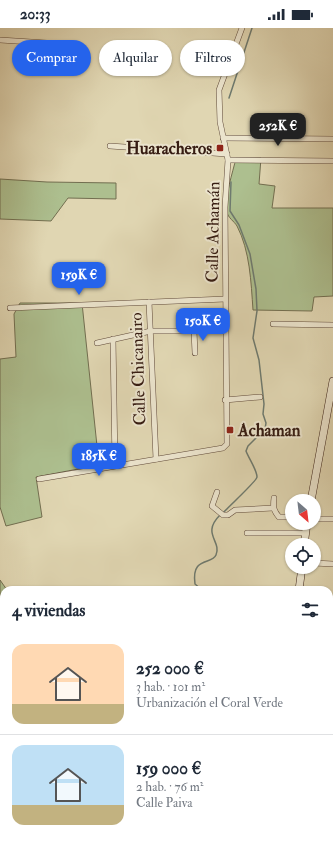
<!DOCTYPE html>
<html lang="es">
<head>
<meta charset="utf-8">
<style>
	:root { --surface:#fff; --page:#f2f2f3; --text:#1f2937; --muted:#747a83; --line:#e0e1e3; --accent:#2563eb }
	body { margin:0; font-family:"IM FELL Double Pica",serif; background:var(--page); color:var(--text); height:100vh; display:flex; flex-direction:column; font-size:15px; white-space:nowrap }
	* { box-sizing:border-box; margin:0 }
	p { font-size:13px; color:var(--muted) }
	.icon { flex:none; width:22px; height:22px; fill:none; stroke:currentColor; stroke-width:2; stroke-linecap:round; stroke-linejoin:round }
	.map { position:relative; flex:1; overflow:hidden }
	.drawer { position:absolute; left:0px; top:558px; width:333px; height:256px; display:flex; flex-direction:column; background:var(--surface); border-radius:12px 12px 0 0; box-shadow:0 1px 3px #0004 }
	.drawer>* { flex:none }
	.hud { position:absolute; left:12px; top:12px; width:309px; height:36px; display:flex; gap:8px }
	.needle { width:26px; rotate:152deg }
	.buttons { position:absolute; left:285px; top:466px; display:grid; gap:8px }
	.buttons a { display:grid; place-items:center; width:36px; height:36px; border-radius:50%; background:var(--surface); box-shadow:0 1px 3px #0004; font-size:20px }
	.price { position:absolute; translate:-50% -34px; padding:0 9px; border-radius:8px; background:var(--accent); color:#fff; font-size:13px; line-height:26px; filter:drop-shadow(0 1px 2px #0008) }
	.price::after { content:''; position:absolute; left:50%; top:24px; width:12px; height:9px; margin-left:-6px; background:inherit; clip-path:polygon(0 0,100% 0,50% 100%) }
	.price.current { background:#222; color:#fff }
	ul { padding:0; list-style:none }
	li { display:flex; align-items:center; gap:12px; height:100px; padding:0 12px }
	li+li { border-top:1px solid var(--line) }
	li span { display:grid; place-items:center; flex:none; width:112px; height:80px; border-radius:12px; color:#555 }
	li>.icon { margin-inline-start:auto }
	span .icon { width:48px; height:48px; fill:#fffc; stroke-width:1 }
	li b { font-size:17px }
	h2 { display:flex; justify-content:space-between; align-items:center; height:48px; padding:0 12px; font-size:17px }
	.pill { padding:0 14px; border-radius:18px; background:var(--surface); box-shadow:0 1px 3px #0004; font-size:14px; line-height:36px }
	.pill.current { background:var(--accent); color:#fff }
	.status { display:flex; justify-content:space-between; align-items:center; height:28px; padding:0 20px; background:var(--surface); direction:ltr }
	.status svg { height:11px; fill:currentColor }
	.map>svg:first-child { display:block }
</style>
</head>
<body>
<div class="status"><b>20:33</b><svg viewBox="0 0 49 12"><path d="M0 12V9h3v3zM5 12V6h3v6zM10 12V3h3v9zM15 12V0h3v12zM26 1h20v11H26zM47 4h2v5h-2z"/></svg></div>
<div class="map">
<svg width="333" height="814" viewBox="0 0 333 814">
	<rect width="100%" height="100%" fill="#e0d6b2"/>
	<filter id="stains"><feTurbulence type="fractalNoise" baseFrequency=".005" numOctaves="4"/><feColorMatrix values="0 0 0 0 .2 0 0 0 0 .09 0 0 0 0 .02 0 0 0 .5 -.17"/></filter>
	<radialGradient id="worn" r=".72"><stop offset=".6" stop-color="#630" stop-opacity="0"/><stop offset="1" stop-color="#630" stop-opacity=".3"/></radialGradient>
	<g fill="#adbf8f" stroke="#726e50">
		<path d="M 236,130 L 261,130 L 259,156 L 275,158 L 272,180 L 333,180 L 333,268 L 314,269 L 312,283 L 253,282 C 251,254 250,223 237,198 C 234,193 228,190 227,184 C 224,169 233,144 236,130 Z"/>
		<polygon points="0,151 47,154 116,155 116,171 68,170 51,193 0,191"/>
		<polygon points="20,275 82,275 99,437 36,449 42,489 6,498 0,479 0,331 16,329 14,286"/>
		<polygon points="0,552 7,562 4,562 4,784 0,785"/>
	</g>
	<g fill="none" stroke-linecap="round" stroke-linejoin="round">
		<g stroke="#6e7a6f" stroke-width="1.5">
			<polyline points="229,70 252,0"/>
			<path d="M 223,485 C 228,479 257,453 257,449 C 257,442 249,431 246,423 L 248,418 L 265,401 L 266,395 L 263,386 L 264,376 L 259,332 L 253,310 L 257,283 L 256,261 L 250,226 L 239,197 L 230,183 L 231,154"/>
			<path d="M 202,562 L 195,556 C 191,528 212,537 216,527 C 222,513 201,506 220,487"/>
			<polyline points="215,814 217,810"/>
		</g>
		<defs>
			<g id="minor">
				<polyline points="0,12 47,15"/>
				<polyline points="223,110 333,111"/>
				<polyline points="110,118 227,126"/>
				<polyline points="228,132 333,133"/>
				<polyline points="149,274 156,431"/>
				<polyline points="10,280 225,271"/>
				<polyline points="273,296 333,297"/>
				<polyline points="194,303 195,325"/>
				<polyline points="113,311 115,437"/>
				<polyline points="97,315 151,303 225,303"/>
				<polyline points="225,372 260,369"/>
				<polyline points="39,451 223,420 227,416 225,179 228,132 220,94 219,62 242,0"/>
				<polyline points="217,464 212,478 223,487 228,487 235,482 273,480"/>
				<path d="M 274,470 C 273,478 273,482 279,489 L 292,489"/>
				<polyline points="314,491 333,491"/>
				<polyline points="247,505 306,505"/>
				<polyline points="314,535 333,536"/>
				<polyline points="329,625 333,625"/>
				<polyline points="0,808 4,808"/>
				<polyline points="167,814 167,810"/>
				<polyline points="258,814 259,810"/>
			</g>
			<g id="secondary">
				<polyline points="311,473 333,353"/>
				<polyline points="304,517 307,495"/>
				<polyline points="299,562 302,539"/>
				<polyline points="329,747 333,751"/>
			</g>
		</defs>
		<use href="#minor" stroke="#604a3a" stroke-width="6"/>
		<use href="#secondary" stroke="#361c12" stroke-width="8"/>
		<use href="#minor" stroke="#ebe4cd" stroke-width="5"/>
		<use href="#secondary" stroke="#ebe4cd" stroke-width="7"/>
	</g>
	<g fill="#8f2418" stroke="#ebe4cd" stroke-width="1.5">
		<rect x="216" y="116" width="8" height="8" rx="2"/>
		<rect x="226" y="398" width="8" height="8" rx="2"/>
	</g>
	<g text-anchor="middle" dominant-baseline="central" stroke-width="4" stroke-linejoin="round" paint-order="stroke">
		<g font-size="17" font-weight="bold" fill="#361c12" stroke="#ebe4cd" text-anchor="end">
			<text x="212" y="120">Huaracheros</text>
			<text x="238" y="402" text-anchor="start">Achaman</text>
		</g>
		<g font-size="17" fill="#361c12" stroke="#ebe4cd">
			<text transform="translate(213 204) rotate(-89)">Calle Achamán</text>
			<text transform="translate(138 341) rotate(-92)">Calle Chicanairo</text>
		</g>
	</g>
	<rect width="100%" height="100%" filter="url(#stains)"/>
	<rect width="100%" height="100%" fill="url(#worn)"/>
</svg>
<div class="buttons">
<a><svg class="needle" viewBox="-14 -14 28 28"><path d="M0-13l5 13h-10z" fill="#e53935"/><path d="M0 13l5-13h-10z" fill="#747a83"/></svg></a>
<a><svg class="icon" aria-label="locate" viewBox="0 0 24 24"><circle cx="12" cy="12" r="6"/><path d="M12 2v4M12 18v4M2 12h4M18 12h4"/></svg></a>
</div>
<b class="price current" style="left:278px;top:119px">252K €</b>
<b class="price" style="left:79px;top:268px">159K €</b>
<b class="price" style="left:203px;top:314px">150K €</b>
<b class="price" style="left:99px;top:449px">185K €</b>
<div class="hud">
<a class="pill current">Comprar</a>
<a class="pill">Alquilar</a>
<a class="pill">Filtros</a>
</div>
<section class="drawer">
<h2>4 viviendas<svg class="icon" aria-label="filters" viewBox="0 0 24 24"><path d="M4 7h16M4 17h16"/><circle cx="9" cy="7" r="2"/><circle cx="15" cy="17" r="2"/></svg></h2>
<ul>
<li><span style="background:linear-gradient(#ffd9b3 75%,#c2b280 0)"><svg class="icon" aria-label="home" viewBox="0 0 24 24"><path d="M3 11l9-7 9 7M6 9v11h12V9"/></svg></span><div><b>252 000 €</b><p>3 hab. · 101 m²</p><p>Urbanización el Coral Verde</p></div></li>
<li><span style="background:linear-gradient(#bfe0f5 75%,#c2b280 0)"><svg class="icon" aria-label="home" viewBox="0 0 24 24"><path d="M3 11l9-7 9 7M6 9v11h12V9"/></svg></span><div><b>159 000 €</b><p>2 hab. · 76 m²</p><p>Calle Paiva</p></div></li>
</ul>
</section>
</div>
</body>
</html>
